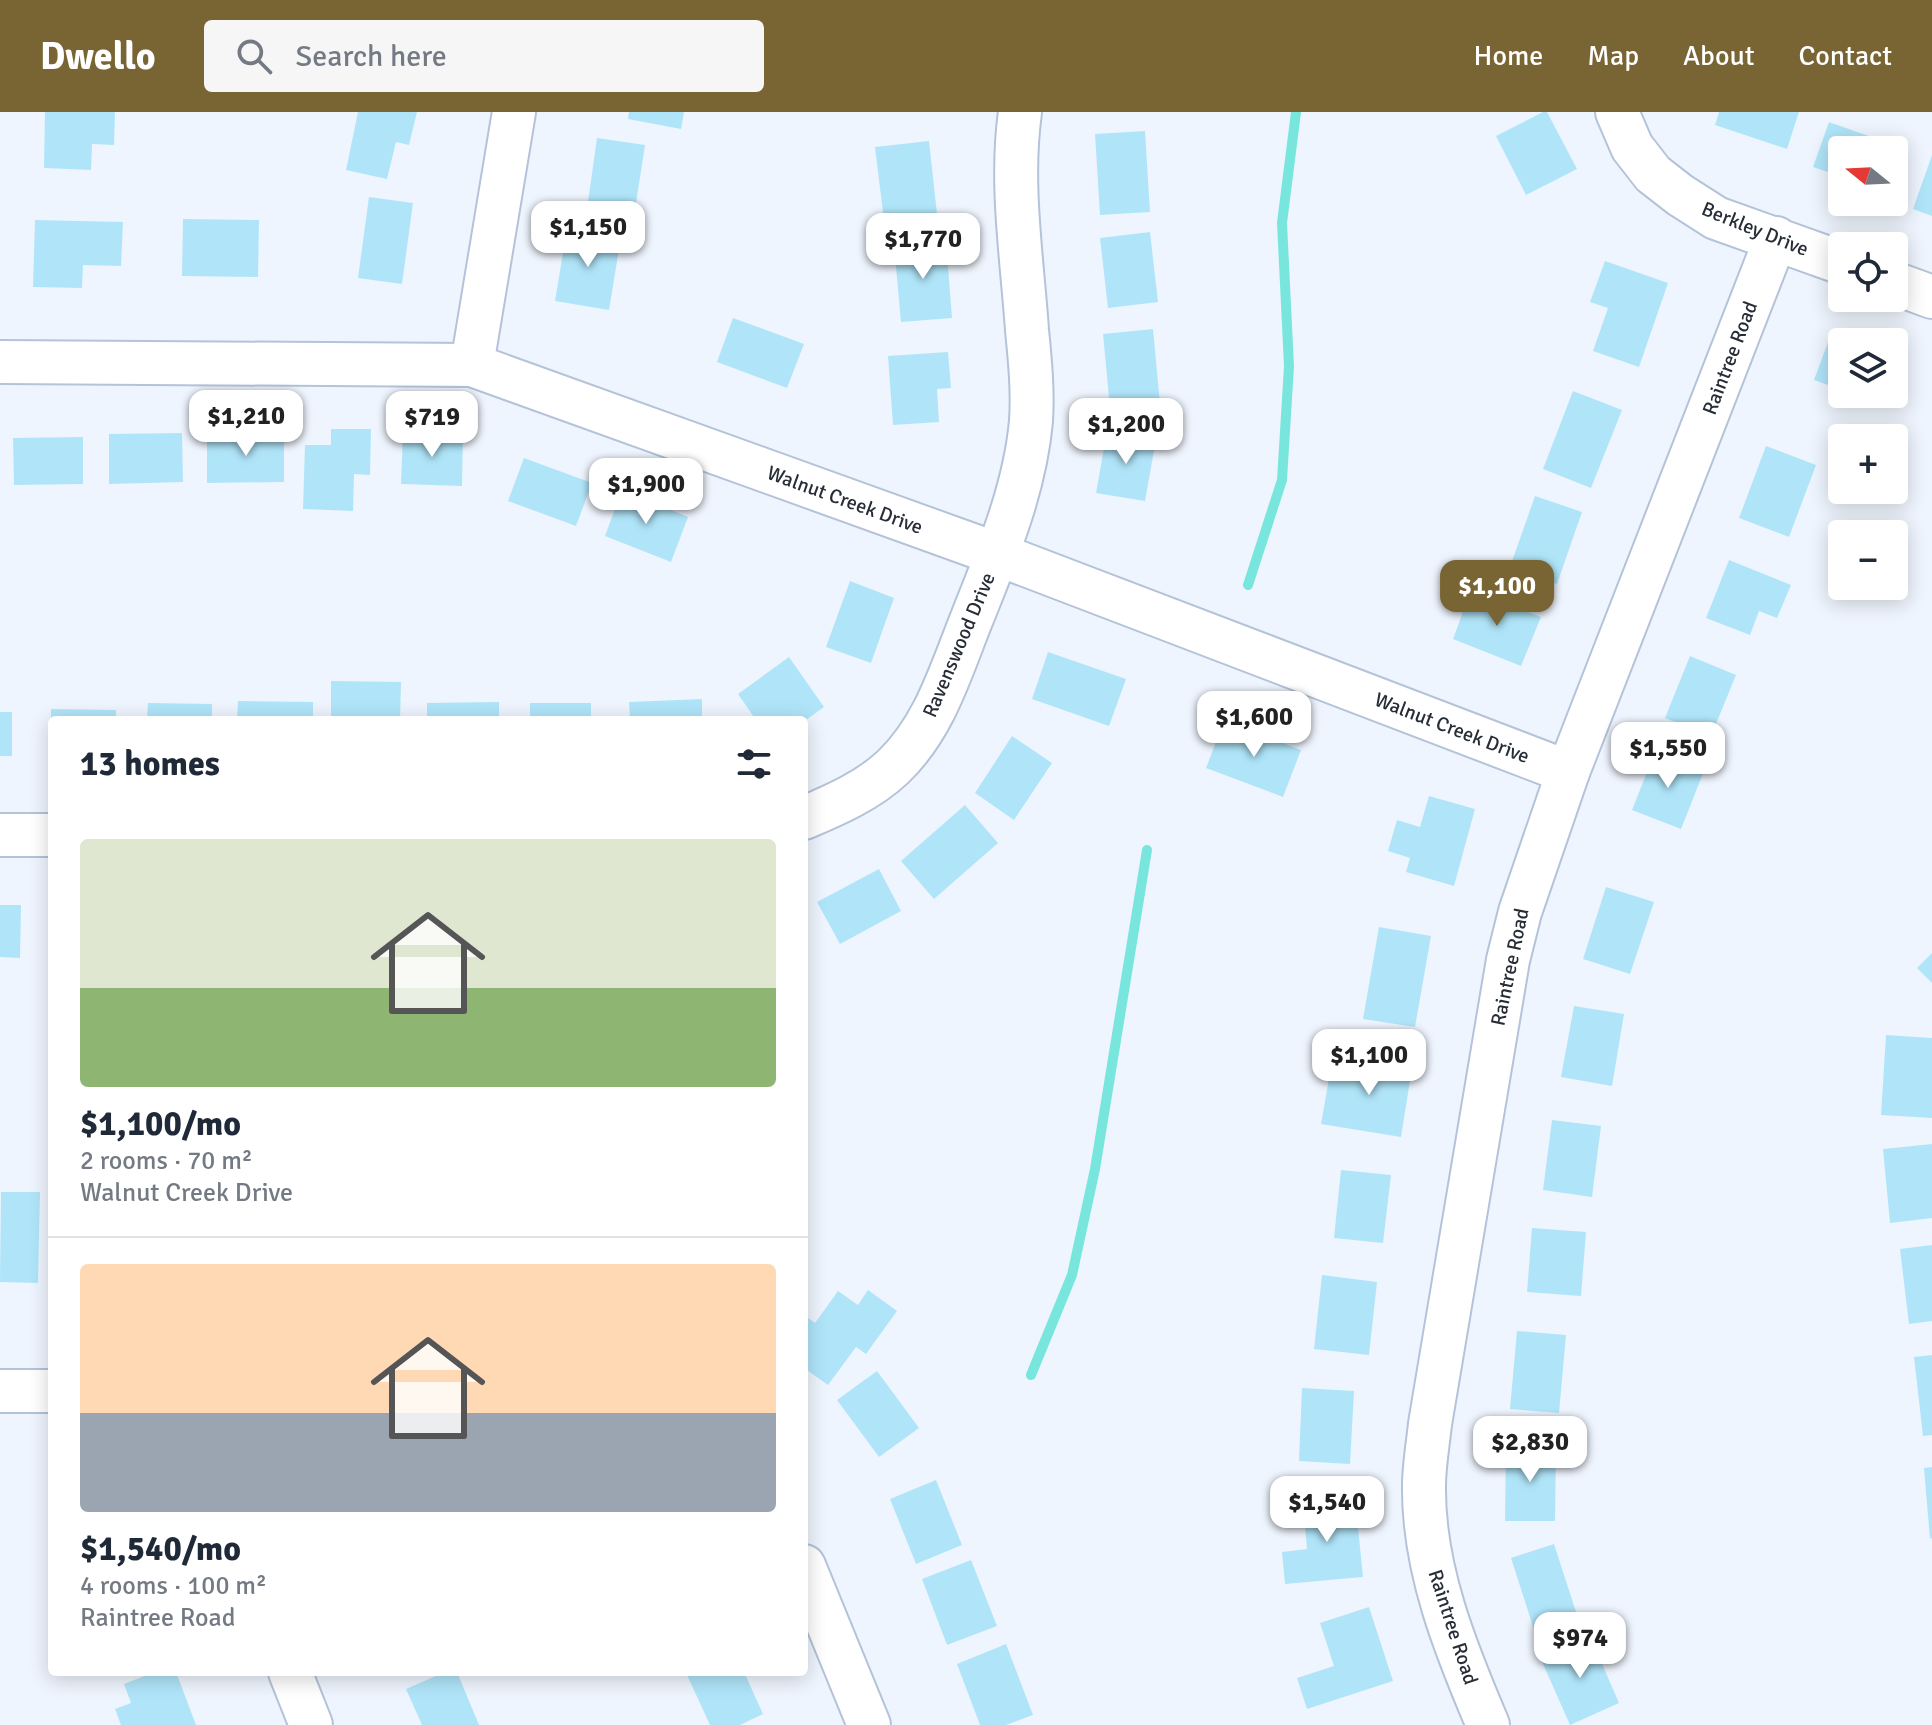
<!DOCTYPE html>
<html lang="en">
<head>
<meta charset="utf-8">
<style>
	:root { --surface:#fff; --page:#f6f6f7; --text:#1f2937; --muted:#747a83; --line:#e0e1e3; --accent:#796433 }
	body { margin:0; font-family:Signika,sans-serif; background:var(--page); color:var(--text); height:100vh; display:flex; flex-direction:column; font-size:30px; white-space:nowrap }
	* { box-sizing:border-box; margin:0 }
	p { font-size:26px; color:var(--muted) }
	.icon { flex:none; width:44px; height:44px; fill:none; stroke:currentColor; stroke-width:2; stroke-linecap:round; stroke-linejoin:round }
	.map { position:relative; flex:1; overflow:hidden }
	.side { position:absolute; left:48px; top:604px; width:760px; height:960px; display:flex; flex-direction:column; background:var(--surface); border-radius:8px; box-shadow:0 4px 20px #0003 }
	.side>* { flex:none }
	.needle { width:52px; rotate:288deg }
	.fabs { position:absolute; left:1828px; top:24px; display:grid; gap:16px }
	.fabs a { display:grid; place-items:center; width:80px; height:80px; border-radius:8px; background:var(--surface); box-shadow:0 4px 20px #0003; font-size:40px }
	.price { position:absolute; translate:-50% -68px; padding:0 18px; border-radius:16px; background:#fff; color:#222; font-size:26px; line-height:52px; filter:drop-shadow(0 2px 4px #0008) }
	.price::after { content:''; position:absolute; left:50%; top:48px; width:24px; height:18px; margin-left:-12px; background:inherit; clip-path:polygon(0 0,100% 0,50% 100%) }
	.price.active { background:var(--accent); color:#fff }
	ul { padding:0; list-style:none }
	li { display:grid; align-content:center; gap:16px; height:424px; padding:0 32px }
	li+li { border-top:2px solid var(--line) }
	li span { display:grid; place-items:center; height:248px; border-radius:8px; color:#555 }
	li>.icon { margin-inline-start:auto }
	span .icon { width:144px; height:144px; fill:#fffc; stroke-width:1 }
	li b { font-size:34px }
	h2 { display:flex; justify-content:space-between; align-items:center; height:96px; padding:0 32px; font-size:34px }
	header { display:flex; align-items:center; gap:48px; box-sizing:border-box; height:112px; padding:0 40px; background:var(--accent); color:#fff }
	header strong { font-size:38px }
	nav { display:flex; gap:44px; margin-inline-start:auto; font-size:28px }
	.search { width:560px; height:72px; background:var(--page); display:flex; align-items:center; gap:20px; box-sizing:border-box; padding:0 28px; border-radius:8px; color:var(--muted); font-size:30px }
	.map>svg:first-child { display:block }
</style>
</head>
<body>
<header>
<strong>Dwello</strong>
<div class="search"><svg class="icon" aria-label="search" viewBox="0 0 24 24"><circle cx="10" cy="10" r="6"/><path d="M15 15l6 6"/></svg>Search here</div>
<nav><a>Home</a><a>Map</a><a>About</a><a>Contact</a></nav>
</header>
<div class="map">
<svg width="1932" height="1613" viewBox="0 0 1932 1613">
	<rect width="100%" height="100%" fill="#eff5fe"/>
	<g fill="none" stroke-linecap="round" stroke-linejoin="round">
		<g stroke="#79e6de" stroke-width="10">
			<polyline points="1248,473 1282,368 1289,254 1282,111 1296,0"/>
			<polyline points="1031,1263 1072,1163 1095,1057 1147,738"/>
		</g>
	</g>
	<g fill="#b0e5f9">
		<polygon points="45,0 115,0 114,33 92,32 91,58 44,56"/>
		<polygon points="358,0 417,0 409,33 396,30 387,67 346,58"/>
		<polygon points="629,0 684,0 681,17 628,7"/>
		<polygon points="1543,0 1547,0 1577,57 1526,83 1496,24"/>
		<polygon points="1719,0 1799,0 1787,37 1715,13"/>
		<polygon points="1829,10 1894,33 1892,38 1842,38 1842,65 1813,55"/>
		<polygon points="1145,19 1150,100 1100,103 1095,22"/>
		<polygon points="597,26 645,33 634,104 587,97"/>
		<polygon points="929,29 938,111 885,117 875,35"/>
		<polygon points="1932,43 1932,104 1913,97"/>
		<polygon points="369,85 413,91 402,172 358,166"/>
		<polygon points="183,107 259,108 258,165 182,164"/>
		<polygon points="35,108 123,110 121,154 83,153 82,176 33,175"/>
		<polygon points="567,117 621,125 609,198 555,189"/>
		<polygon points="1150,120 1158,190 1108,196 1100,126"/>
		<polygon points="946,128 952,206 901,210 894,133"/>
		<polygon points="1605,149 1668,171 1639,255 1593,239 1608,196 1590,190"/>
		<polygon points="733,206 804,232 787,276 717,250"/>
		<polygon points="1153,217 1160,292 1110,296 1103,222"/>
		<polygon points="1831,222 1851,230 1842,230 1842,278 1814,268"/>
		<polygon points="948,240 951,276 937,277 939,310 893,313 888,244"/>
		<polygon points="1894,246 1907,250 1890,296 1853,282 1894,282"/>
		<polygon points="1573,279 1622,298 1591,376 1543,357"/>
		<polygon points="331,317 371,317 370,363 354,362 353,399 303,397 305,333 331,333"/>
		<polygon points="1107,319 1156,327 1145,389 1096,381"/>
		<polygon points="403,320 463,321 462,374 401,372"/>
		<polygon points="182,321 183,370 109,372 109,322"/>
		<polygon points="284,321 284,370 207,371 207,322"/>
		<polygon points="83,325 83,372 14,373 13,326"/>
		<polygon points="1766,334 1816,353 1789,425 1739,406"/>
		<polygon points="524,346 592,371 576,414 508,389"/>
		<polygon points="622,378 688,405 671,450 605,424"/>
		<polygon points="1535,384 1582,400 1557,472 1510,455"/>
		<polygon points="1729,448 1791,473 1777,506 1759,499 1750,523 1706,506"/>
		<polygon points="850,469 894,486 871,551 826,535"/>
		<polygon points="1471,478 1541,505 1521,554 1453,527"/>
		<polygon points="1048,540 1126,567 1109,614 1032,587"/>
		<polygon points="1690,544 1736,563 1711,624 1665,606"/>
		<polygon points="789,545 824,595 806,608 756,608 738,582"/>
		<polygon points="331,569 401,570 400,608 331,608"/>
		<polygon points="702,587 702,608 630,608 629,590"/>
		<polygon points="238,589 313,590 313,608 237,608"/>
		<polygon points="499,590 499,608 427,608 427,591"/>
		<polygon points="148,591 212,592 212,608 147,608"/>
		<rect x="530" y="591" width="61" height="17"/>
		<polygon points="51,597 116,598 116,608 51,608"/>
		<rect x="0" y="600" width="12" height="44"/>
		<polygon points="1224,609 1301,638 1283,685 1206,656"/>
		<polygon points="1012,624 1052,651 1014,708 975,681"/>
		<polygon points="1655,640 1704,659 1681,717 1632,698"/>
		<polygon points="1429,684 1475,697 1454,774 1406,760 1410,746 1388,739 1397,708 1420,715"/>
		<polygon points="965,693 998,731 934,787 901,749"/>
		<polygon points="879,757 901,799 840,832 817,790"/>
		<polygon points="1606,775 1654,790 1630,862 1583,847"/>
		<polygon points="0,793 21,793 20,846 0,845"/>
		<polygon points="1379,815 1431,824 1415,915 1363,907"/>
		<polygon points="1932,841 1932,871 1917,856"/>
		<polygon points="1574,894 1624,902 1612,974 1561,965"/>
		<polygon points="1886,923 1932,926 1932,1006 1881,1003"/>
		<polygon points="1370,943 1413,950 1401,1025 1321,1012 1331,955 1368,961"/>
		<polygon points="1552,1008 1601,1014 1592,1085 1543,1078"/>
		<polygon points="1932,1032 1932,1106 1890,1111 1883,1037"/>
		<polygon points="1341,1058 1391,1063 1383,1131 1334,1126"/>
		<polygon points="1,1080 40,1080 38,1171 0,1170"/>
		<polygon points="1532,1116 1586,1120 1581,1184 1527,1180"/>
		<polygon points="1932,1133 1932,1209 1909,1212 1900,1137"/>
		<polygon points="1322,1163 1377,1170 1369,1243 1314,1237"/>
		<polygon points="868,1178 897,1199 866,1242 856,1235 828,1273 804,1256 804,1203 815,1211 838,1179 858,1193"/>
		<polygon points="1517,1219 1566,1223 1559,1301 1510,1297"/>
		<polygon points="1932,1243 1932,1323 1923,1324 1914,1245"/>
		<polygon points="877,1259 919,1316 879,1345 837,1288"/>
		<polygon points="1302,1276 1354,1279 1350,1352 1299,1349"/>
		<polygon points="1506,1334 1556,1334 1555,1409 1505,1409"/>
		<polygon points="1932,1355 1932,1426 1930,1427 1924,1356"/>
		<polygon points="936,1368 962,1433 916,1452 890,1387"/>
		<polygon points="1355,1385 1363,1465 1285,1472 1282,1440 1307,1437 1303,1390"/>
		<polygon points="1554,1432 1579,1509 1536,1524 1511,1446"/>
		<polygon points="971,1448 997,1514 947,1533 922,1467"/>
		<polygon points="1369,1495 1393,1569 1307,1597 1297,1566 1334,1554 1320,1511"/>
		<polygon points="1590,1524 1619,1591 1570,1613 1540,1545"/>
		<polygon points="1006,1532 1033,1603 1006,1613 980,1613 957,1552"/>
		<polygon points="155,1560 176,1560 196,1613 121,1613 115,1597 131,1591 124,1572"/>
		<polygon points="445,1560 457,1560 479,1613 422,1613 406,1577"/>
		<polygon points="694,1560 744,1560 763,1602 740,1613 710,1613 687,1563"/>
	</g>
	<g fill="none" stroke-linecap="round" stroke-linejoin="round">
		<defs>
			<g id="minor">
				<polyline points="1617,0 1632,35 1653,62 1680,83 1716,106 1842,151"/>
				<polyline points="1894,171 1932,185"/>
				<polyline points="0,250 472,253 997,442 1568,660"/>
				<polyline points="472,253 514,0"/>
				<path d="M 804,706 C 835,693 869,678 893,655 C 935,615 951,558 972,506 C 997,443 1025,377 1031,309 C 1033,279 1030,248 1027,218 C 1022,146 1010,72 1020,0"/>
				<polyline points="0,723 52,723"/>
				<polyline points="0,1279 52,1279"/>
				<polyline points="804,1454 869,1613"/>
				<polyline points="290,1560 311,1613"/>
				<path d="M 1488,1613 C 1456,1538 1423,1457 1424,1374 C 1424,1353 1428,1332 1430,1312 L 1508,848 L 1520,800 L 1568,660 L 1776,126"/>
			</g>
		</defs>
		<use href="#minor" stroke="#b4c3d9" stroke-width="46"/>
		<use href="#minor" stroke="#fff" stroke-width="42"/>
	</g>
	<g text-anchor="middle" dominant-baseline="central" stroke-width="8" stroke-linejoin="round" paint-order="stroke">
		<g font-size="20" fill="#272d36" stroke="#fff">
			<text transform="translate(1755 117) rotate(22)">Berkley Drive</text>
			<text transform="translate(1730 246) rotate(-69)">Raintree Road</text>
			<text transform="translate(845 388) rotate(20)">Walnut Creek Drive</text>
			<text transform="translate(959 533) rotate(-67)">Ravenswood Drive</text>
			<text transform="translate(1452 616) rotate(21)">Walnut Creek Drive</text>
			<text transform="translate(1510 855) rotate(-78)">Raintree Road</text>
			<text transform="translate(1453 1515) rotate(72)">Raintree Road</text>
		</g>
	</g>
</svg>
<div class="fabs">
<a><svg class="needle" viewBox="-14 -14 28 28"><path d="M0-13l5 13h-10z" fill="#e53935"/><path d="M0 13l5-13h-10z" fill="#747a83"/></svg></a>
<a><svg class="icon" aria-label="locate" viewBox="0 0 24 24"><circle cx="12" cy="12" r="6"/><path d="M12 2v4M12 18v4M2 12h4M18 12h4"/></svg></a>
<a><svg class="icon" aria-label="layers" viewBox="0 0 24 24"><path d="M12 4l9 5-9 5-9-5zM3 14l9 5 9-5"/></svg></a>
<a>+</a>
<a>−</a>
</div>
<b class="price" style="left:588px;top:157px">$1,150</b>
<b class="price" style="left:923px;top:169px">$1,770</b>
<b class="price" style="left:246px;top:346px">$1,210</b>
<b class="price" style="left:432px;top:347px">$719</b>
<b class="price" style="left:1126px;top:354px">$1,200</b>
<b class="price" style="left:646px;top:414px">$1,900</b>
<b class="price active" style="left:1497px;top:516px">$1,100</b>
<b class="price" style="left:1254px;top:647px">$1,600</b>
<b class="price" style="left:1668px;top:678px">$1,550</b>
<b class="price" style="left:1369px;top:985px">$1,100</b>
<b class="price" style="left:1530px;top:1372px">$2,830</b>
<b class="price" style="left:1327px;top:1432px">$1,540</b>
<b class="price" style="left:1580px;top:1568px">$974</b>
<section class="side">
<h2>13 homes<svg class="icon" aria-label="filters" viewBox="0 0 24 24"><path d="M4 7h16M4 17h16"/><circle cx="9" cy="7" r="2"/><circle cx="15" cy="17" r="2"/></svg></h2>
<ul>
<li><span style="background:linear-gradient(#dfe7d0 60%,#8fb573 0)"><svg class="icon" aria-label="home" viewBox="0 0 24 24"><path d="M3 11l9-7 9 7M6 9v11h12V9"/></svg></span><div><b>$1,100/mo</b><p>2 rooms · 70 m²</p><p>Walnut Creek Drive</p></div></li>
<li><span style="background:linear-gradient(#ffd9b3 60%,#9aa5b1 0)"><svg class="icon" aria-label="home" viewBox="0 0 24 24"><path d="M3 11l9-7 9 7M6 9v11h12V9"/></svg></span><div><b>$1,540/mo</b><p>4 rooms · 100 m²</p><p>Raintree Road</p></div></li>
</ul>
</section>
</div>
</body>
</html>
